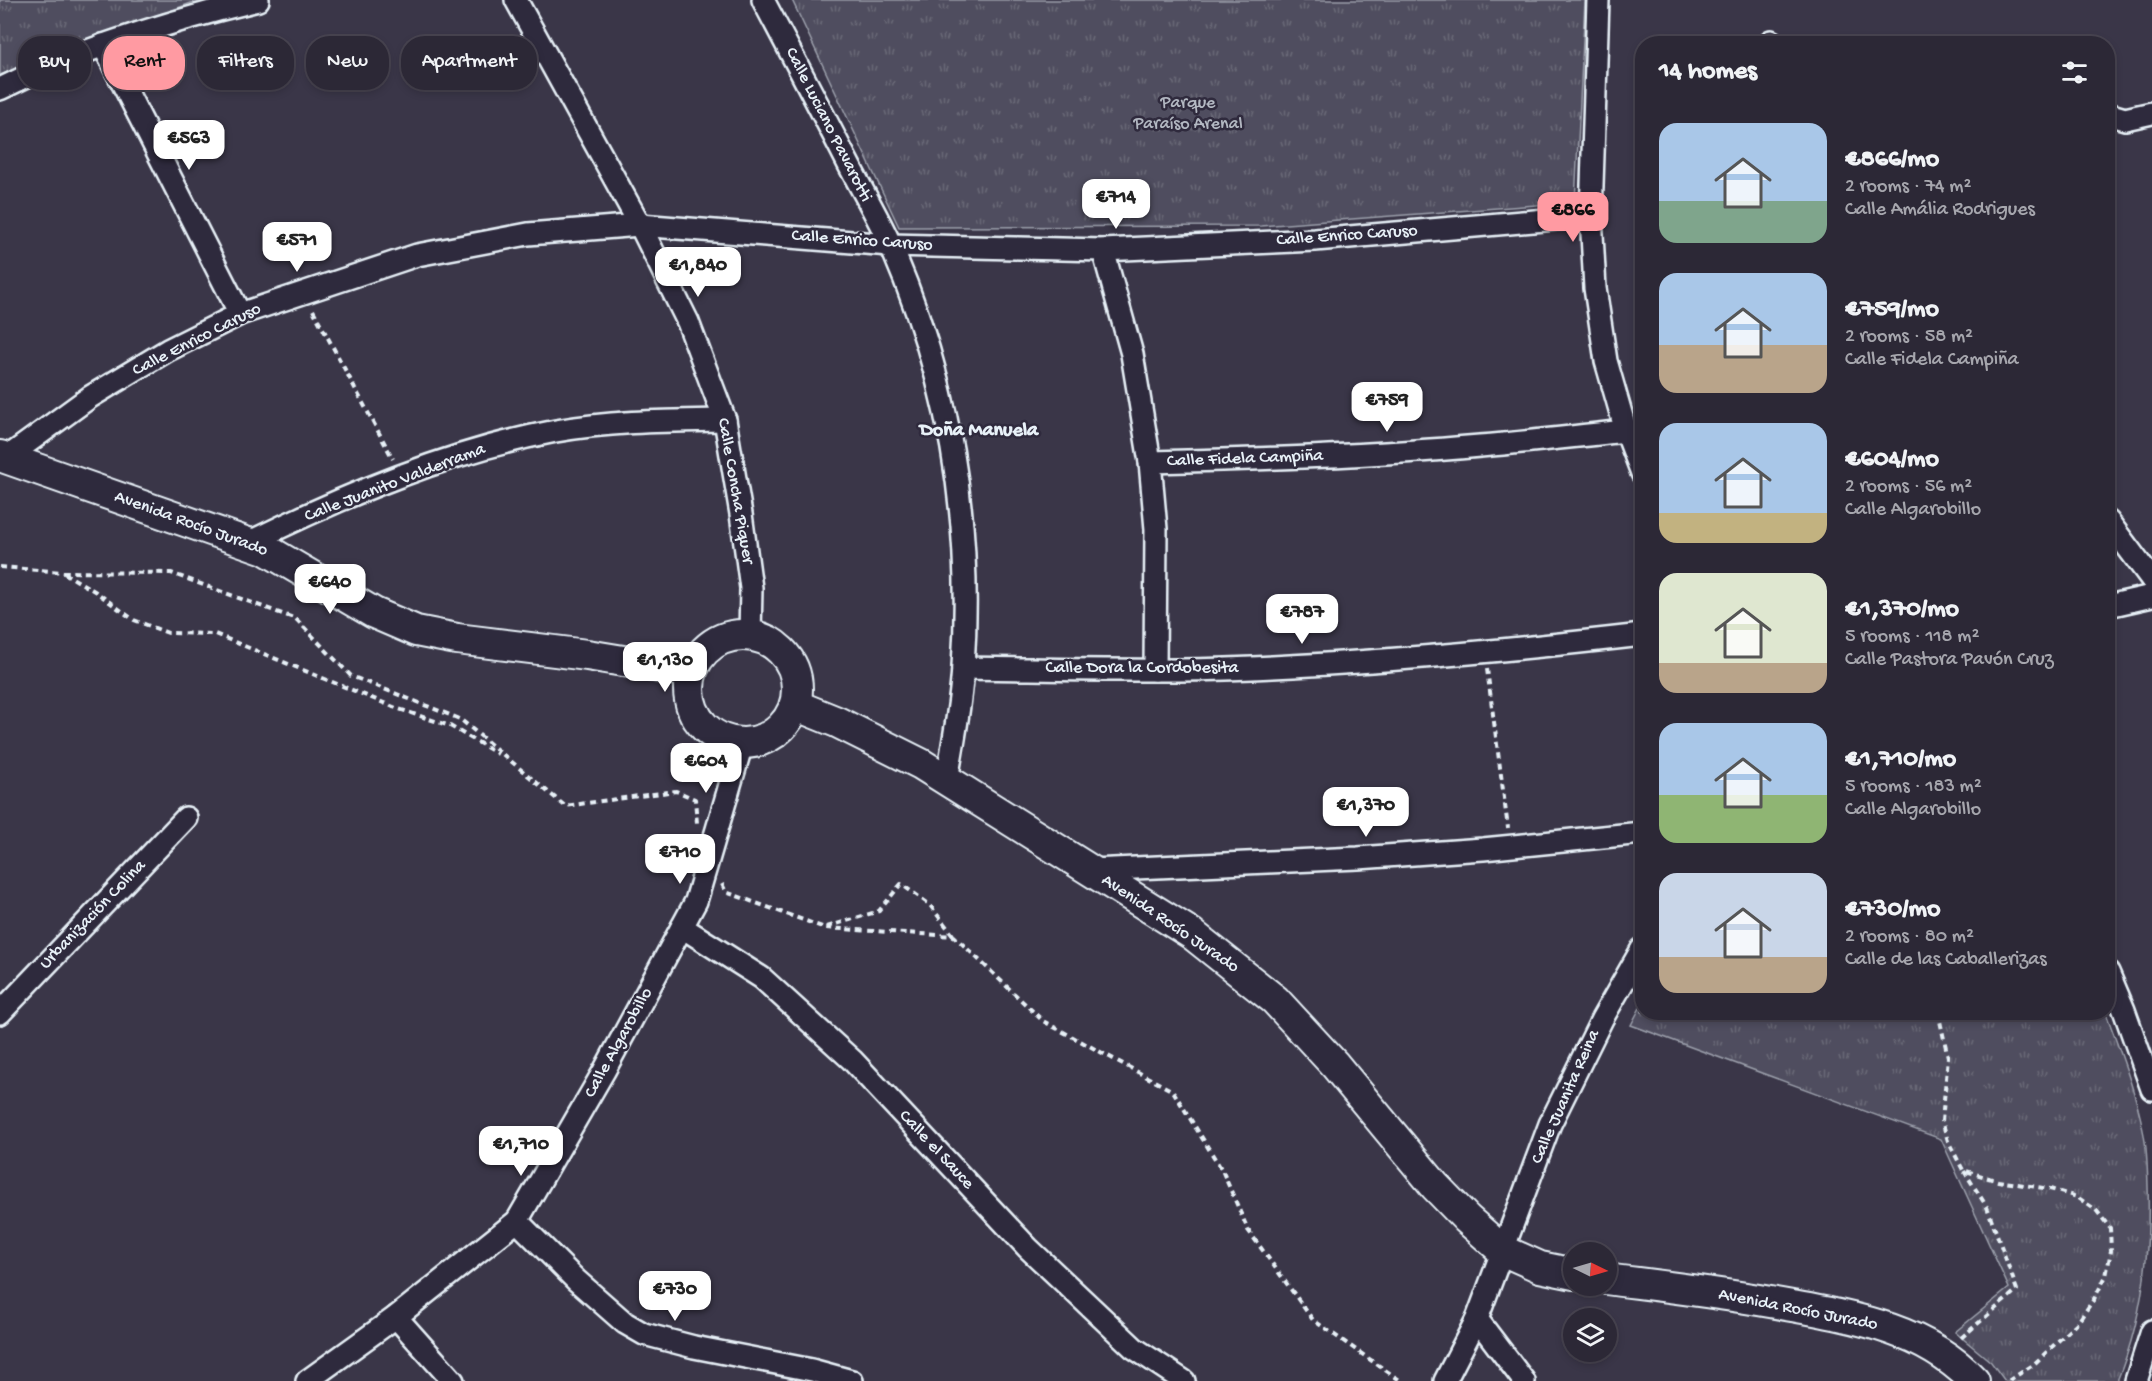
<!DOCTYPE html>
<html lang="en">
<head>
<meta charset="utf-8">
<style>
	:root { --surface:#2c2836; --page:#383442; --text:#f1f3f6; --muted:#a6a6ad; --line:#484451; --accent:#ff9aa2 }
	body { margin:0; font-family:"Gochi Hand",sans-serif; background:var(--page); color:var(--text); height:100vh; display:flex; flex-direction:column; font-size:22px; white-space:nowrap }
	* { box-sizing:border-box; margin:0 }
	p { font-size:20px; color:var(--muted) }
	.icon { flex:none; width:33px; height:33px; fill:none; stroke:currentColor; stroke-width:2; stroke-linecap:round; stroke-linejoin:round }
	.map { position:relative; flex:1; overflow:hidden }
	.side { position:absolute; left:1635px; top:36px; width:480px; height:984px; display:flex; flex-direction:column; background:var(--surface); border-radius:24px; box-shadow:0 3px 9px #0003,0 0 0 2px var(--line) }
	.side>* { flex:none }
	.guide { position:absolute; left:18px; top:36px; width:570px; height:54px; display:flex; gap:12px }
	.needle { width:39px; rotate:95deg }
	.controls { position:absolute; left:1563px; top:1242px; display:grid; gap:12px }
	.controls a { display:grid; place-items:center; width:54px; height:54px; border-radius:50%; background:var(--surface); box-shadow:0 3px 9px #0003,0 0 0 2px var(--line); font-size:30px }
	.price { position:absolute; translate:-50% -51px; padding:0 14px; border-radius:12px; background:#fff; color:#222; font-size:20px; line-height:39px; filter:drop-shadow(0 2px 3px #0008) }
	.price::after { content:''; position:absolute; left:50%; top:36px; width:18px; height:14px; margin-left:-9px; background:inherit; clip-path:polygon(0 0,100% 0,50% 100%) }
	.price.selected { background:var(--accent); color:#111 }
	ul { padding:0; list-style:none }
	li { display:flex; align-items:center; gap:18px; height:150px; padding:0 24px }
	li span { display:grid; place-items:center; flex:none; width:168px; height:120px; border-radius:18px; color:#555 }
	li>.icon { margin-inline-start:auto }
	span .icon { width:72px; height:72px; fill:#fffc; stroke-width:1 }
	li b { font-size:26px }
	h2 { display:flex; justify-content:space-between; align-items:center; height:72px; padding:0 24px; font-size:26px }
	.tag { padding:0 21px; border-radius:24px; background:var(--surface); box-shadow:0 3px 9px #0003,0 0 0 2px var(--line); font-size:21px; line-height:54px }
	.tag.selected { background:var(--accent); color:#111 }
	.map>svg:first-child { display:block }
</style>
</head>
<body>
<div class="map">
<svg width="2152" height="1381" viewBox="0 0 2152 1381">
	<defs>
		<pattern id="grass-tufts" width="24" height="20" patternUnits="userSpaceOnUse" patternTransform="scale(1.5)"><rect width="24" height="20" fill="#504e5f"/><path d="M3 7l-1-3M5 7V3M7 7l1-3M15 17l-1-3M17 17v-4M19 17l1-3" fill="none" stroke="#696877"/></pattern>
	</defs>
	<rect width="100%" height="100%" fill="#3a3648"/>
	<filter id="ink" filterUnits="userSpaceOnUse"><feTurbulence type="fractalNoise" baseFrequency=".0167" numOctaves="2"/><feDisplacementMap in="SourceGraphic" scale="12" xChannelSelector="R" yChannelSelector="G"/><feConvolveMatrix kernelMatrix="1 2 1 2 8 2 1 2 1" color-interpolation-filters="sRGB"/></filter>
	<g filter="url(#ink)">
		<g fill="url(#grass-tufts)" stroke="#9ca0ac" stroke-width="1.5">
			<polygon points="0,0 199,0 0,75"/>
			<polygon points="792,0 1585,0 1575,202 1261,226 899,227"/>
			<path d="M 1642,1004 L 1642,1012 L 2106,1013 C 2122,1057 2140,1102 2146,1148 C 2152,1227 2148,1307 2117,1381 L 2005,1381 L 1991,1362 L 1955,1332 L 2009,1288 L 1941,1139 L 1631,1025 Z"/>
		</g>
		<g fill="none" stroke-linecap="round" stroke-linejoin="round">
			<defs>
				<g id="street">
					<polyline points="516,0 640,225 688,322 725,420 741,514 751,588 750,635"/>
					<path d="M 763,0 C 792,55 821,110 849,165 C 863,192 879,219 891,246 C 949,380 973,522 963,667 C 961,705 953,743 947,780"/>
					<polyline points="1598,0 1591,216 1595,288 1606,361 1626,431 1642,473"/>
					<polyline points="1771,44 1771,41"/>
					<polyline points="103,45 240,314"/>
					<path d="M 0,89 C 81,48 170,21 258,0"/>
					<polyline points="2108,114 2125,119 2152,113"/>
					<polyline points="1103,250 1132,354 1150,462 1156,529 1155,670"/>
					<polyline points="5,459 90,397 168,350 240,314 417,255 528,234 640,225 890,245 1103,250 1315,240 1591,216"/>
					<path d="M 1150,462 C 1260,459 1370,456 1480,446 C 1529,442 1577,436 1626,431"/>
					<polyline points="2108,521 2152,580"/>
					<path d="M 248,543 C 345,495 450,451 556,431 C 612,421 668,421 725,420"/>
					<polyline points="2108,606 2152,596"/>
					<path d="M 963,668 C 1051,669 1139,672 1226,669 C 1366,664 1504,651 1642,635"/>
					<polyline points="1091,870 1358,858 1483,849 1642,833"/>
					<polyline points="682,927 762,978 852,1060 1028,1248 1134,1348 1184,1381"/>
					<polyline points="2108,972 2124,1010 2152,1089"/>
					<polyline points="0,1013 186,818"/>
					<polyline points="517,1221 576,1280 625,1323 644,1334 694,1347 812,1370 852,1381"/>
					<polyline points="396,1317 453,1381"/>
					<polyline points="1477,1319 1524,1381"/>
					<polyline points="307,1381 396,1317 517,1221 604,1071 696,901 742,744"/>
					<polyline points="1445,1381 1477,1319 1550,1124 1602,1019 1642,949"/>
					<polyline points="2136,1381 2152,1331"/>
				</g>
				<g id="secondary">
					<polyline points="0,456 265,549 374,613 416,631 457,639 587,655 690,672"/>
					<circle cx="743" cy="689" r="54"/>
					<polyline points="795,705 837,722 921,764 1192,934 1275,1000 1335,1065 1435,1186 1467,1219 1502,1250 1540,1267 1574,1274"/>
					<path d="M 1606,1279 C 1668,1287 1730,1294 1792,1306 C 1858,1318 1926,1330 1974,1381"/>
				</g>
			</defs>
			<use href="#street" stroke="#e8f1f8" stroke-width="26"/>
			<use href="#secondary" stroke="#e8f1f8" stroke-width="34"/>
			<g stroke="#e8f1f8" stroke-width="4" stroke-dasharray="6 4.5" stroke-linecap="butt">
				<polyline points="313,310 393,459"/>
				<polyline points="0,567 63,572 171,573 296,619 351,676 460,719 565,806 676,791 695,799 697,823"/>
				<polyline points="64,573 96,592 134,620 168,633 215,634 396,708 450,726 498,754"/>
				<polyline points="1487,669 1508,828"/>
				<polyline points="722,884 726,892 825,928 954,936 1043,1021 1173,1091 1222,1170 1248,1230 1313,1320 1401,1381"/>
				<polyline points="827,927 879,911 901,884 929,904 953,935"/>
				<polyline points="1938,1012 1948,1057 1942,1121 1948,1141 1963,1170 1998,1181 2050,1189 2077,1197 2096,1210 2110,1228 2111,1251 2106,1276 2094,1299 2078,1322 2033,1365 2008,1381"/>
				<polyline points="1961,1338 2017,1290 1987,1207 1964,1171"/>
			</g>
			<use href="#street" stroke="#2f2a3d" stroke-width="21"/>
			<use href="#secondary" stroke="#2f2a3d" stroke-width="30"/>
		</g>
	</g>
	<g text-anchor="middle" dominant-baseline="central" stroke-width="5" stroke-linejoin="round" paint-order="stroke">
		<g font-size="18" fill="#b3b8c2" stroke="#2f2a3d">
			<text x="1188" y="103">Parque<tspan x="1188" dy="21">Paraíso Arenal</tspan></text>
		</g>
		<g font-size="18" fill="#e8f1f8" stroke="#2f2a3d">
			<text transform="translate(828 125) rotate(63)">Calle Luciano Pavarotti</text>
			<text transform="translate(1347 236) rotate(-4)">Calle Enrico Caruso</text>
			<text transform="translate(862 241) rotate(4)">Calle Enrico Caruso</text>
			<text transform="translate(197 340) rotate(-27)">Calle Enrico Caruso</text>
			<text transform="translate(1245 459) rotate(-2)">Calle Fidela Campiña</text>
			<text transform="translate(395 483) rotate(-21)">Calle Juanito Valderrama</text>
			<text transform="translate(735 491) rotate(80)">Calle Concha Piquer</text>
			<text transform="translate(191 524) rotate(20)">Avenida Rocío Jurado</text>
			<text x="1142" y="668">Calle Dora la Cordobesita</text>
			<text transform="translate(93 915) rotate(-46)">Urbanización Colina</text>
			<text transform="translate(1170 924) rotate(34)">Avenida Rocío Jurado</text>
			<text transform="translate(619 1043) rotate(-61)">Calle Algarobillo</text>
			<text transform="translate(1566 1097) rotate(-66)">Calle Juanita Reina</text>
			<text transform="translate(936 1150) rotate(47)">Calle el Sauce</text>
			<text transform="translate(1798 1310) rotate(11)">Avenida Rocío Jurado</text>
		</g>
		<g font-size="20" font-weight="bold" fill="#e8f1f8" stroke="#2f2a3d">
			<text x="979" y="431">Doña Manuela</text>
		</g>
	</g>
</svg>
<div class="controls">
<a><svg class="needle" viewBox="-14 -14 28 28"><path d="M0-13l5 13h-10z" fill="#e53935"/><path d="M0 13l5-13h-10z" fill="#a6a6ad"/></svg></a>
<a><svg class="icon" aria-label="layers" viewBox="0 0 24 24"><path d="M12 4l9 5-9 5-9-5zM3 14l9 5 9-5"/></svg></a>
</div>
<b class="price" style="left:189px;top:171px">€563</b>
<b class="price" style="left:1116px;top:230px">€714</b>
<b class="price selected" style="left:1573px;top:243px">€866</b>
<b class="price" style="left:297px;top:273px">€571</b>
<b class="price" style="left:698px;top:298px">€1,840</b>
<b class="price" style="left:1387px;top:433px">€759</b>
<b class="price" style="left:330px;top:615px">€640</b>
<b class="price" style="left:1302px;top:645px">€787</b>
<b class="price" style="left:665px;top:693px">€1,130</b>
<b class="price" style="left:706px;top:794px">€604</b>
<b class="price" style="left:1366px;top:838px">€1,370</b>
<b class="price" style="left:680px;top:885px">€710</b>
<b class="price" style="left:521px;top:1177px">€1,710</b>
<b class="price" style="left:675px;top:1322px">€730</b>
<div class="guide">
<a class="tag">Buy</a>
<a class="tag selected">Rent</a>
<a class="tag">Filters</a>
<a class="tag">New</a>
<a class="tag">Apartment</a>
</div>
<section class="side">
<h2>14 homes<svg class="icon" aria-label="filters" viewBox="0 0 24 24"><path d="M4 7h16M4 17h16"/><circle cx="9" cy="7" r="2"/><circle cx="15" cy="17" r="2"/></svg></h2>
<ul>
<li><span style="background:linear-gradient(#a9c7e8 65%,#7fa58c 0)"><svg class="icon" aria-label="home" viewBox="0 0 24 24"><path d="M3 11l9-7 9 7M6 9v11h12V9"/></svg></span><div><b>€866/mo</b><p>2 rooms · 74 m²</p><p>Calle Amália Rodrigues</p></div></li>
<li><span style="background:linear-gradient(#a9c7e8 60%,#b9a48a 0)"><svg class="icon" aria-label="home" viewBox="0 0 24 24"><path d="M3 11l9-7 9 7M6 9v11h12V9"/></svg></span><div><b>€759/mo</b><p>2 rooms · 58 m²</p><p>Calle Fidela Campiña</p></div></li>
<li><span style="background:linear-gradient(#a9c7e8 75%,#c2b280 0)"><svg class="icon" aria-label="home" viewBox="0 0 24 24"><path d="M3 11l9-7 9 7M6 9v11h12V9"/></svg></span><div><b>€604/mo</b><p>2 rooms · 56 m²</p><p>Calle Algarobillo</p></div></li>
<li><span style="background:linear-gradient(#dfe7d0 75%,#b9a48a 0)"><svg class="icon" aria-label="home" viewBox="0 0 24 24"><path d="M3 11l9-7 9 7M6 9v11h12V9"/></svg></span><div><b>€1,370/mo</b><p>5 rooms · 118 m²</p><p>Calle Pastora Pavón Cruz</p></div></li>
<li><span style="background:linear-gradient(#a9c7e8 60%,#8fb573 0)"><svg class="icon" aria-label="home" viewBox="0 0 24 24"><path d="M3 11l9-7 9 7M6 9v11h12V9"/></svg></span><div><b>€1,710/mo</b><p>5 rooms · 183 m²</p><p>Calle Algarobillo</p></div></li>
<li><span style="background:linear-gradient(#c9d6e8 70%,#b9a48a 0)"><svg class="icon" aria-label="home" viewBox="0 0 24 24"><path d="M3 11l9-7 9 7M6 9v11h12V9"/></svg></span><div><b>€730/mo</b><p>2 rooms · 80 m²</p><p>Calle de las Caballerizas</p></div></li>
</ul>
</section>
</div>
</body>
</html>
